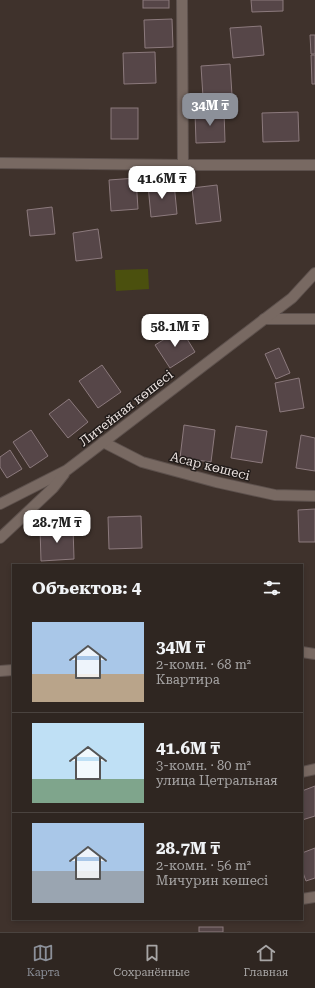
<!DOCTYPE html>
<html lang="ru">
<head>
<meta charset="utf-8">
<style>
	:root { --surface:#2f2621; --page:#3b322e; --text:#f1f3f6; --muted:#a7a5a5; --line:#4a433f; --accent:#8c9099 }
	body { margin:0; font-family:"Roboto Serif",serif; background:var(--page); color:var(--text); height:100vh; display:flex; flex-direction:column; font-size:15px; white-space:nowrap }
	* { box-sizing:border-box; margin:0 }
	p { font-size:13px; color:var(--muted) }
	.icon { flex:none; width:22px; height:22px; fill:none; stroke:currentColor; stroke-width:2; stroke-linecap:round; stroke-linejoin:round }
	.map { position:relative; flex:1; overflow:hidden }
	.side { position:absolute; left:12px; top:564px; width:291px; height:356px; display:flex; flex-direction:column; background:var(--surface); border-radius:0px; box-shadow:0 2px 6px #0003,0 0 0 1px var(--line) }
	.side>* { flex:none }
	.price { position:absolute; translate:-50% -34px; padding:0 9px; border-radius:8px; background:#fff; color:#222; font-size:13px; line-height:26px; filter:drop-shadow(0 1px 2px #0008) }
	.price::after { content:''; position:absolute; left:50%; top:24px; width:12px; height:9px; margin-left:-6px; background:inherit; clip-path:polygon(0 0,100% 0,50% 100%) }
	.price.current { background:var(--accent); color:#fff }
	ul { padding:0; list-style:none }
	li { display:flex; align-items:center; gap:12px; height:100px; padding:0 20px }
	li+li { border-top:1px solid var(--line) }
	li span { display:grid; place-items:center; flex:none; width:112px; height:80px; border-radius:0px; color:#555 }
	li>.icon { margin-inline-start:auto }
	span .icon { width:48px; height:48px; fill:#fffc; stroke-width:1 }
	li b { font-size:17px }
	h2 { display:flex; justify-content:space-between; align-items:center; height:48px; padding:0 20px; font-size:17px }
	.dock { display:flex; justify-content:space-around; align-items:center; height:56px; border-top:1px solid var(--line); background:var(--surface); font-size:11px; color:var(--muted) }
	.dock a { display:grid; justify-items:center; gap:2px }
	.dock .current { color:var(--accent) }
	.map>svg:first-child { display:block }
</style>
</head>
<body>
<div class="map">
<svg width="315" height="932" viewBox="0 0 315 932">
	<rect width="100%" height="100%" fill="#3f322c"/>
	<polygon fill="#4b500e" points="148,269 149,289 116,291 115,270"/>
	<g fill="#564648" stroke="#8c7a7d">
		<rect x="143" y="0" width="26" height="8"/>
		<polygon points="251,0 283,0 283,11 252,12"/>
		<polygon points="172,19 173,47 145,48 144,20"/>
		<polygon points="261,26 264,55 233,58 230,28"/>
		<polygon points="310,35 315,35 315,54 311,54"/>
		<polygon points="155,52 156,83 124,84 123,53"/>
		<polygon points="311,55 315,55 315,84 312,84"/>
		<polygon points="230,64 232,95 203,97 201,66"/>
		<rect x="111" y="108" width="27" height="31"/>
		<polygon points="224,111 225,142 196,143 195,112"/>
		<polygon points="298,112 299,141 263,142 262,113"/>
		<polygon points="136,178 138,209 111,211 109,180"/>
		<polygon points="174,183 177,214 151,217 148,185"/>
		<polygon points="217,185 221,221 196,224 192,188"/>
		<polygon points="52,207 55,234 30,236 27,210"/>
		<polygon points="98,229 102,258 76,261 73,233"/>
		<polygon points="181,329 195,352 170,368 155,345"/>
		<polygon points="279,348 290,373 276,379 265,354"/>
		<polygon points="102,365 121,392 98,408 79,381"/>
		<polygon points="299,378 304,408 280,412 275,383"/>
		<polygon points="69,399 88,422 68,438 49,414"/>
		<polygon points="184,425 215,430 211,462 180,458"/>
		<polygon points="236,426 267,431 262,463 231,458"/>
		<polygon points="31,430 48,456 30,468 13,442"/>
		<polygon points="301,435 315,438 315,471 296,468"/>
		<polygon points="10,450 22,469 7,478 0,467 0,457"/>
		<polygon points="315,509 315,542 299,542 298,510"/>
		<polygon points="141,516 142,548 109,549 108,517"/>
		<polygon points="73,527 74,559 41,561 40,528"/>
		<polygon points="315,786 315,816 302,820 302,791"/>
		<polygon points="315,848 315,878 306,881 302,870 302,853"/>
		<rect x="199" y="927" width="24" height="5"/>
	</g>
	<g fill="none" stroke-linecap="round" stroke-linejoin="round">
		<defs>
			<g id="minor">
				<polyline points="182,0 183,165"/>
				<polyline points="0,163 183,165 315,165"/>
				<polyline points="264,319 315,319"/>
				<polyline points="103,442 142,462 216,482 275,495 315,496"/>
				<polyline points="0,504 67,470 292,298 315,273"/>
				<polyline points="0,538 53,488 64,474"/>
				<polyline points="302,652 315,654"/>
				<polyline points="0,671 13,670"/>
				<polyline points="302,772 315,769"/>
				<polyline points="302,899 315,897"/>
			</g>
		</defs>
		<use href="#minor" stroke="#5d514d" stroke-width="12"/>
		<use href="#minor" stroke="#786962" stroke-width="10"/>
	</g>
	<g text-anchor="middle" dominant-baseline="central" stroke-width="3" stroke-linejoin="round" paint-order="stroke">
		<g font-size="13" fill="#eae1de" stroke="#211b19">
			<text transform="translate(126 408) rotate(-38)">Литейная көшесі</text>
			<text transform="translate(210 466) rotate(14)">Асар көшесі</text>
		</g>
	</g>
</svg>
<b class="price current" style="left:210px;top:127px">34M ₸</b>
<b class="price" style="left:162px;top:200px">41.6M ₸</b>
<b class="price" style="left:175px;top:348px">58.1M ₸</b>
<b class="price" style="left:57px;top:544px">28.7M ₸</b>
<section class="side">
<h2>Объектов: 4<svg class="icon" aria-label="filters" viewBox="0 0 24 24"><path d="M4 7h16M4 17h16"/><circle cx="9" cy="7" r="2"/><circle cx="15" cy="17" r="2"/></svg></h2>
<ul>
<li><span style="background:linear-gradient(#a9c7e8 65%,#b9a48a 0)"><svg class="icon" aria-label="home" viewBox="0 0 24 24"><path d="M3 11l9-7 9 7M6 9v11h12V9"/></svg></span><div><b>34M ₸</b><p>2-комн. · 68 m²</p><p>Квартира</p></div></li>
<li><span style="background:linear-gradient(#bfe0f5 70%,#7fa58c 0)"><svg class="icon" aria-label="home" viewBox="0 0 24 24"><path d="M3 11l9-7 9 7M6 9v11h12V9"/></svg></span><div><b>41.6M ₸</b><p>3-комн. · 80 m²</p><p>улица Цетральная</p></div></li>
<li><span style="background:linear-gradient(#a9c7e8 60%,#9aa5b1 0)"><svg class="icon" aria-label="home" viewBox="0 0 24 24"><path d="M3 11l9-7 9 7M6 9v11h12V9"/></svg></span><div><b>28.7M ₸</b><p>2-комн. · 56 m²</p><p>Мичурин көшесі</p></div></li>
</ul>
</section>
</div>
<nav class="dock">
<a class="current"><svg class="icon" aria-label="map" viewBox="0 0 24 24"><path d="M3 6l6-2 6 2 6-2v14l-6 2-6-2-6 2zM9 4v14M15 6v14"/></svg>Карта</a>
<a><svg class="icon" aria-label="saved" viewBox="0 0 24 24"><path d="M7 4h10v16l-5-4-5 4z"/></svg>Сохранённые</a>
<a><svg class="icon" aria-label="home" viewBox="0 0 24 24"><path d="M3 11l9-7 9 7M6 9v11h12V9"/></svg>Главная</a>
</nav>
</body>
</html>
